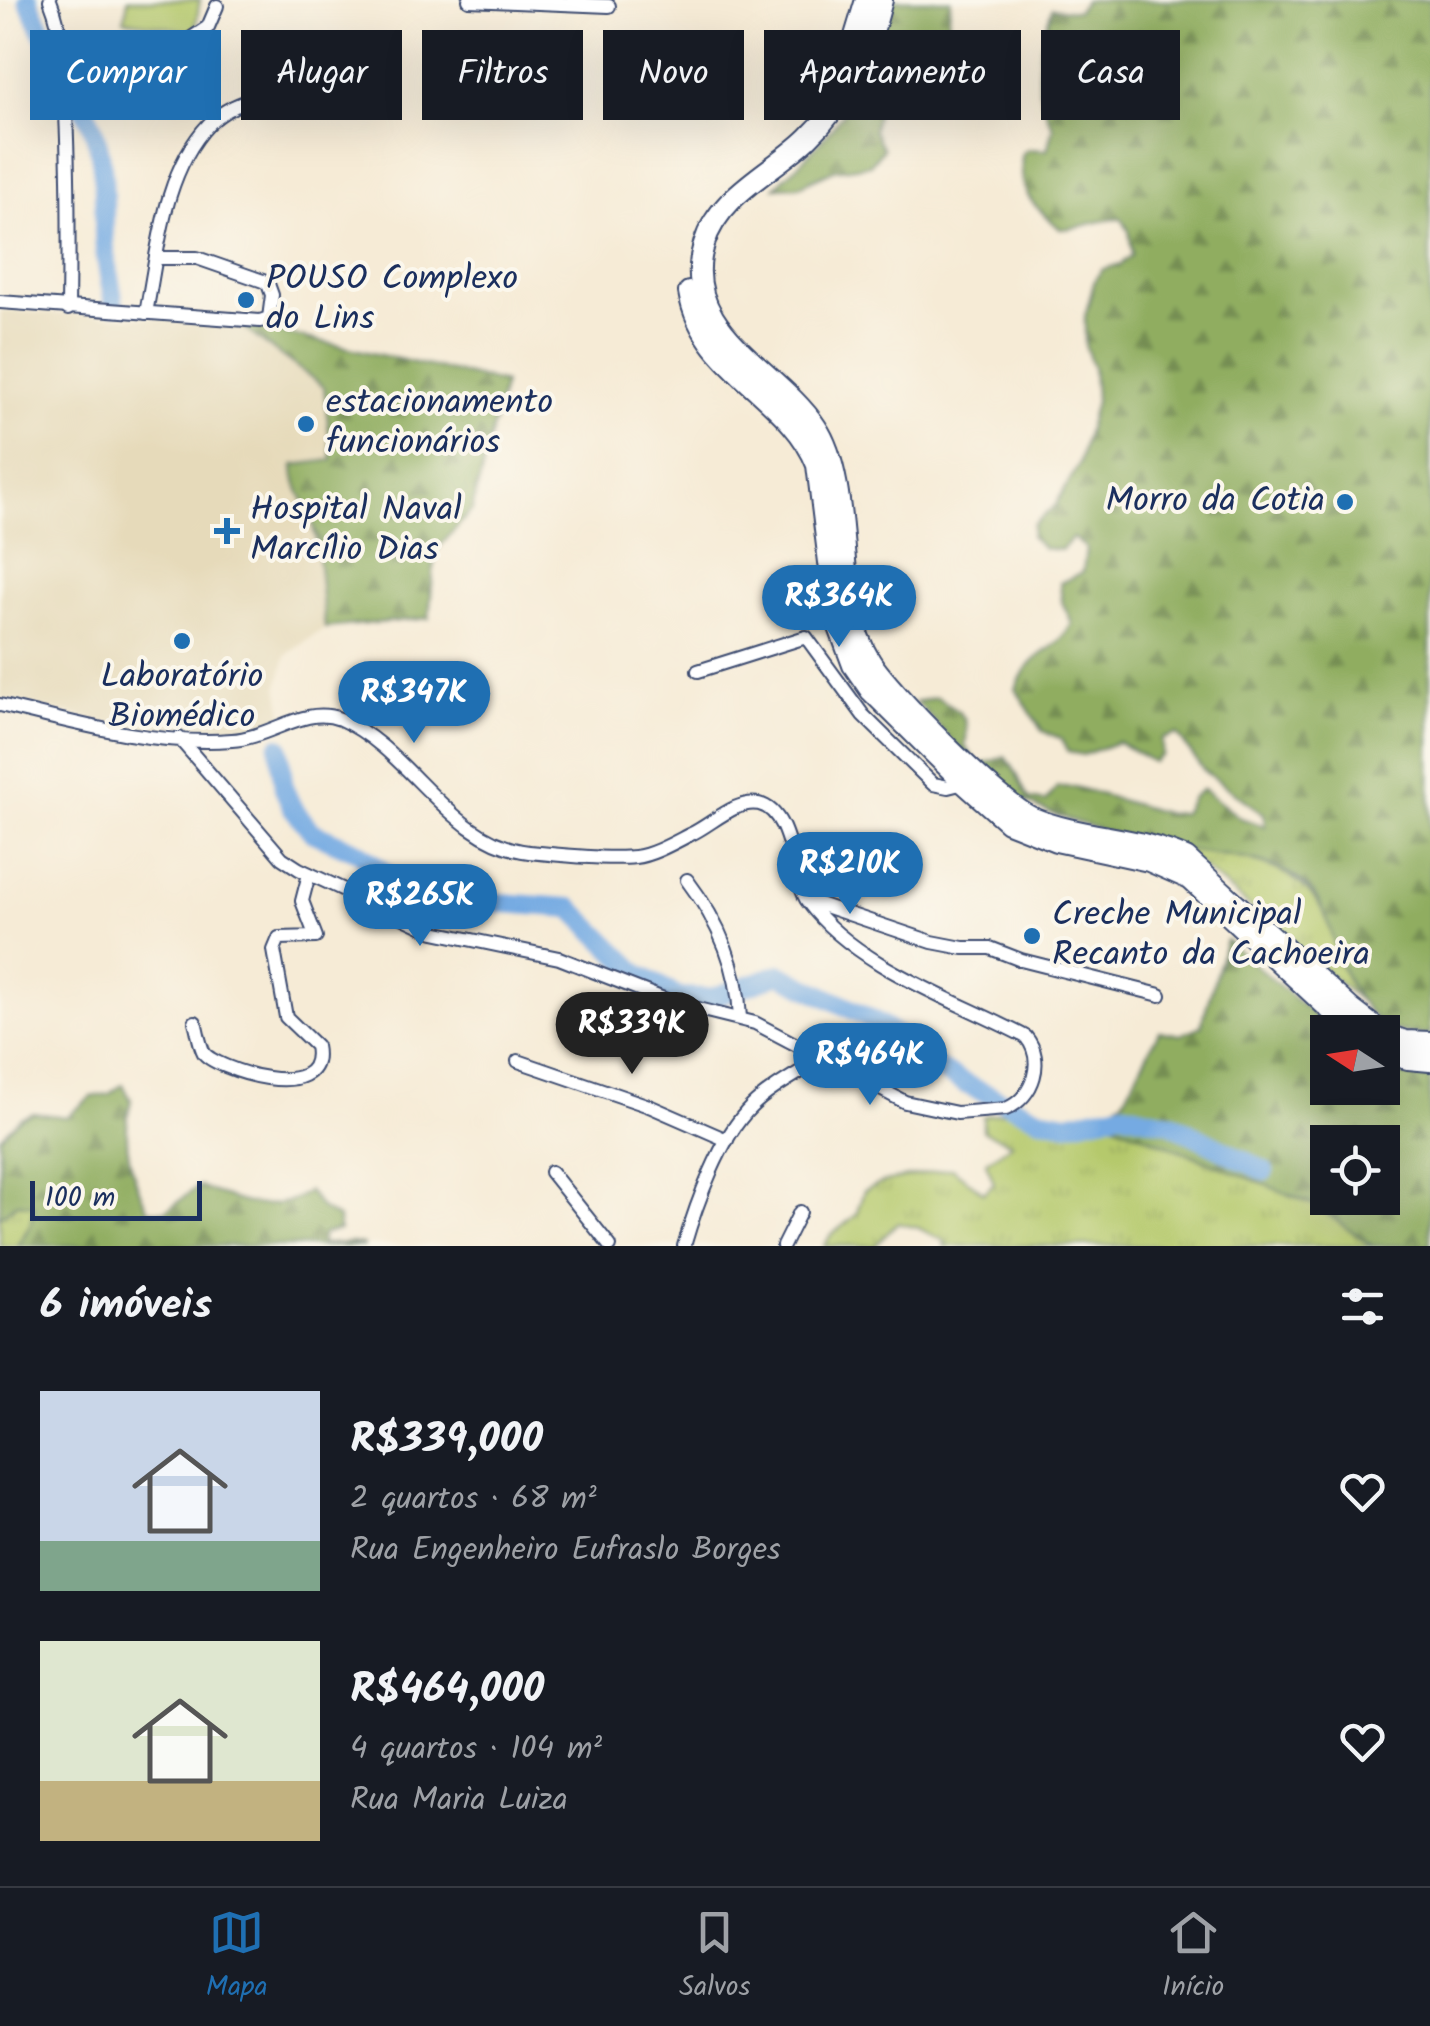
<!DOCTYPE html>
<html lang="pt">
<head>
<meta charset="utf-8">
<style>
	:root { --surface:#171b24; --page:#242831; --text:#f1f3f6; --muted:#9ea1a6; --line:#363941; --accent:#1f6fb2 }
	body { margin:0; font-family:Kalam,sans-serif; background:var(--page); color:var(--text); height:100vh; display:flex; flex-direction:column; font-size:38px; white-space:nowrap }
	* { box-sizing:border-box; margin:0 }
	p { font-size:32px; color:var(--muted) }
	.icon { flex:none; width:55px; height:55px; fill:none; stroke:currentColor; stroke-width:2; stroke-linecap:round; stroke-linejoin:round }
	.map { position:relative; height:1246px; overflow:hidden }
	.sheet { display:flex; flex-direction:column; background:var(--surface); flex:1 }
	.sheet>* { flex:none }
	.top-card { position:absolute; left:30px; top:30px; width:1370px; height:90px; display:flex; gap:20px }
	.needle { width:65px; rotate:282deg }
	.buttons { position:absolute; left:1310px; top:1015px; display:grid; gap:20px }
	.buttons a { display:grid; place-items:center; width:90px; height:90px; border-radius:0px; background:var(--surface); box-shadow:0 10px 40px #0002; font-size:50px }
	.scale { position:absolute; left:30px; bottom:25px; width:172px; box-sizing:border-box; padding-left:10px; border:5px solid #1b2f5e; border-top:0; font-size:28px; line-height:35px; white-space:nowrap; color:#1b2f5e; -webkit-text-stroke:8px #fbf7ec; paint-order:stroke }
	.price { position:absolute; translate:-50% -85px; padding:0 22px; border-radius:35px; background:var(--accent); color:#fff; font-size:32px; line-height:65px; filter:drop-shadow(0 2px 5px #0008) }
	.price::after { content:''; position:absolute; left:50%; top:60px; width:30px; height:22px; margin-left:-15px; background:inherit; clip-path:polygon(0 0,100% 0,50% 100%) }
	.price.current { background:#222; color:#fff }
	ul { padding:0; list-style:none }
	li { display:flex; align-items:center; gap:30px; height:250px; padding:0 40px }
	li span { display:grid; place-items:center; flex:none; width:280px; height:200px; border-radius:0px; color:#555 }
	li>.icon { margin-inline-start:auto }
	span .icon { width:120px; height:120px; fill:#fffc; stroke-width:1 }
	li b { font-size:42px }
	h2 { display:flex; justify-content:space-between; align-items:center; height:120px; padding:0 40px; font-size:42px }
	.chip { padding:0 35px; border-radius:0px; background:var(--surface); box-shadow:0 10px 40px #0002; font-size:35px; line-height:90px }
	.chip.current { background:var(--accent); color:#fff }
	.tabs { display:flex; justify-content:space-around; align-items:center; height:140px; border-top:2px solid var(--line); background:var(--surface); font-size:28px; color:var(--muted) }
	.tabs a { display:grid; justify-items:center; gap:5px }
	.tabs .current { color:var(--accent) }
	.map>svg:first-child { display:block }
</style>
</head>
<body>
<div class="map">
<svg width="1430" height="1246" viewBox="0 0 1430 1246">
	<defs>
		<pattern id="grass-tufts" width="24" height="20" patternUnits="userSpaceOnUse" patternTransform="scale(2.5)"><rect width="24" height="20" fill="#b5c96c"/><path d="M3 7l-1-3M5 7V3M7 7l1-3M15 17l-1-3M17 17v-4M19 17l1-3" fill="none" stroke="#9bad60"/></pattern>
		<pattern id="forest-firs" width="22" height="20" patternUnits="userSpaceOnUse" patternTransform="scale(2.5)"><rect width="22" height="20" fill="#90ad60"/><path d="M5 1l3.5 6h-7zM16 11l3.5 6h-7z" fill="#758d52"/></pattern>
	</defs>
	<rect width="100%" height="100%" fill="#fbf7ec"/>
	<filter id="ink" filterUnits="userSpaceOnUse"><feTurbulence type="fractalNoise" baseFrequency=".01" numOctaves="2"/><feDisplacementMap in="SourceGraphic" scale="20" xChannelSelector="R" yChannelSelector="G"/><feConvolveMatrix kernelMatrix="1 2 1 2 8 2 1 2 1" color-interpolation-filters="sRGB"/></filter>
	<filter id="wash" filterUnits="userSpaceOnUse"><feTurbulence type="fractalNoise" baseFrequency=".0048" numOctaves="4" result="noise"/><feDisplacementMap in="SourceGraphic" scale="40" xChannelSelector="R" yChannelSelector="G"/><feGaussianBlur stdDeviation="2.25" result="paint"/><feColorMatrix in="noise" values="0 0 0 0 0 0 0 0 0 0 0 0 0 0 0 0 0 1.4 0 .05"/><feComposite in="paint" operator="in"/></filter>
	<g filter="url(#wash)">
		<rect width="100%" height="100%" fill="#f6ebd6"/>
		<polygon fill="#e6daba" points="0,311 235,322 504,383 472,510 435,552 429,618 325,628 286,655 278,686 284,719 249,730 203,733 117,725 0,697"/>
		<g fill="url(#grass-tufts)" stroke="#687c65" stroke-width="2.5">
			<path d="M 1181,849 C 1246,859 1308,861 1333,932 C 1337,942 1337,953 1340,963 C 1344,977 1355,990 1363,1003 Z"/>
			<polygon points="1029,1107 1067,1125 1096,1116 1315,1205 1373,1246 944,1246 946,1242 918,1228 897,1223 875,1246 824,1246 830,1236 856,1215 864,1191 884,1182 952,1168 984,1193 994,1183 986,1162 1012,1143 983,1131 983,1116"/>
			<polygon points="17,1203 34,1205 31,1223 18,1246 0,1246 0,1217"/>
		</g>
		<g fill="url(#forest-firs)" stroke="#566e5f" stroke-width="2.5" fill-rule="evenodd">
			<path d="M 890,0 L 951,0 L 948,26 L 918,51 L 906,87 L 877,111 L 873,130 L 883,149 L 870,165 L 834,170 L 799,186 L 775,187 C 843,123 866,91 890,0 Z"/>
			<path d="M 1085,0 L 1430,0 L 1430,1036 C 1417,1034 1397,1033 1386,1027 C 1368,1016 1348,985 1341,966 C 1329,935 1329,901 1298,879 C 1265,856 1219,857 1181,849 C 1130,839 1035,816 996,783 C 967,760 942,729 916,702 L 937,697 C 961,713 971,715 965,746 L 979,765 L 1005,757 C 1017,769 1020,784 1029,799 L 1046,802 L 1057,787 L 1075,787 L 1167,814 L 1183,813 L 1192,797 L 1203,789 L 1240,818 L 1265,826 L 1264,814 L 1204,771 L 1177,734 L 1162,739 L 1162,755 L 1153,762 L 1118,742 L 1083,755 L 1068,752 L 1060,738 L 1042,731 L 1016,689 C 1032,646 1056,656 1072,623 L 1062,602 L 1060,583 L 1083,572 L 1086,548 L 1073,538 L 1061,550 L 1043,548 L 1031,537 L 1033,525 L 1055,506 L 1079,464 L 1095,401 L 1093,368 L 1085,345 L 1085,316 L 1095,279 L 1103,269 L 1121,264 L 1132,255 L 1129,231 L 1122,219 C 1100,218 1082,229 1060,229 C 1031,201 1019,198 1022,154 L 1028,149 L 1047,150 L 1053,127 C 1029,81 1038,55 1052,8 L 1077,11 Z"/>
			<path d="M 235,322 L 504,383 L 472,510 L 435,552 L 429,618 L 325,628 C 321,594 320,558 313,525 C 308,501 293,490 294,465 L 332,460 L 324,387 Z"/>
			<path d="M 1226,940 L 1334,1032 L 1328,1032 L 1328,1088 L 1382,1088 L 1383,1069 L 1418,1078 L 1430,1077 L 1430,1246 L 1373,1246 L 1315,1205 L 1096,1116 L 1124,1099 L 1159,1031 L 1181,1035 L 1201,1026 ZM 1328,1142 L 1382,1142 L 1382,1198 L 1328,1198 Z"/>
			<path d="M 123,1084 L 131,1100 C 121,1142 130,1171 148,1210 L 166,1211 L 199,1186 C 235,1201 273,1217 308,1191 L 322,1209 L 338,1218 L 339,1230 L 323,1234 L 321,1244 C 338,1245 349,1240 365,1246 L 18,1246 L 31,1223 L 34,1205 L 17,1203 L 0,1217 L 0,1137 L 20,1118 L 33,1113 L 67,1117 L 91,1097 L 109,1094 Z"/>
		</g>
		<g fill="#b5c96c" stroke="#687c65" stroke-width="2.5">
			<polygon points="128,0 200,0 195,32 124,20"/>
			<polygon points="80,26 119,35 114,57 75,49"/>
		</g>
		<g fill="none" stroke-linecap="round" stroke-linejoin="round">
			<g stroke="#74aae2" stroke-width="20">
				<polyline points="28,0 46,39 53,66"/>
				<path d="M 77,98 C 104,135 105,182 104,226 C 103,251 110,279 114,304"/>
				<polyline points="279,747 284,789 292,807 312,832 358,852 417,897 571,908 638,974 679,997 711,998 780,974 875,1021 923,1051 934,1066 967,1085 1040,1118 1068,1123 1121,1112 1171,1123 1264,1171"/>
			</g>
		</g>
	</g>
	<g filter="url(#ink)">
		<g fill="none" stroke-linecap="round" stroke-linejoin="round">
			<defs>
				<g id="street">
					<path d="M 50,0 C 65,37 65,75 66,114 C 69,179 69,244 68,309"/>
					<polyline points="469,0 609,6"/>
					<polyline points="64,60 110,61 190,39 208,27 217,6"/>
					<polyline points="0,302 260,321 269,318 272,295 268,284 263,281 197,258 157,258"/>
					<path d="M 146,313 C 158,252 163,172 209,124 C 227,106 248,101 270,93 L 273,80 L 270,73 L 257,79 L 256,98"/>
					<polyline points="698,671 806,637 863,715 933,784 948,787 964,783"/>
					<path d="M 0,705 C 75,723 154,746 232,740 C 269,738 305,705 340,719 C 411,750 449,843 529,852 C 558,855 607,860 635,857 C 653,855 675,842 691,834 C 711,825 736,799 759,804 C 793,812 791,878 808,902 C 856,967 956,1000 1026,1037 C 1045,1060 1034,1097 1006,1109 L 957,1113 L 905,1102 L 755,1023 L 674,1003 L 559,958 L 434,932 L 299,869 L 282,858 L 179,738"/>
					<path d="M 687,880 C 719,922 738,966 740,1018"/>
					<polyline points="807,900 932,942 963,948 990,948 1021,960 1160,995"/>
					<path d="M 195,1022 C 198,1031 199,1044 204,1053 C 212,1067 328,1108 316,1046 L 286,1017 L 274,950 L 279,938 L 316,937 L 302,901 L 309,874"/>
					<polyline points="518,1061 649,1106 727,1140"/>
					<polyline points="551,1172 610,1246"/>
					<path d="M 684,1246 C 696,1205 720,1137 751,1107 C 770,1088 798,1074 821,1059"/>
					<polyline points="783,1246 800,1212"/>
				</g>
				<g id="primary">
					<path d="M 882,0 C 869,53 848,100 808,138 C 773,172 719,194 704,244 C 678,330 777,368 816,427 C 846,471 841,559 851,612 C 855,629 861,646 870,661 C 890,693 1001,805 1033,818 C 1082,838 1137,836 1186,858 L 1351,1009 L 1381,1032"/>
					<polyline points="828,95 849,56 866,0"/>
					<path d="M 689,292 C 702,370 791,396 817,465 L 836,619 L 853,665 L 871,691 L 964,783 L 1008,822 L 1056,841 L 1149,861 L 1190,879 L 1354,1032"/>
					<polyline points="1382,1033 1405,1041 1430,1042"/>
					<polyline points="1382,1052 1408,1059 1430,1061"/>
				</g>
			</defs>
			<use href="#street" stroke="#3c4b70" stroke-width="16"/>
			<use href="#primary" stroke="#3c4b70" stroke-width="24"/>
			<use href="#street" stroke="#fff" stroke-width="12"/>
			<use href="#primary" stroke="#fff" stroke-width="20"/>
		</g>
	</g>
	<g fill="#1f6fb2" stroke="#fbf7ec" stroke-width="4">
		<circle cx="246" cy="300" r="10"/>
		<circle cx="306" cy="424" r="10"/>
		<circle cx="1345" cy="502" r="10"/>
		<path d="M222 516h10v10h10v10h-10v10h-10v-10h-10v-10h10z"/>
		<circle cx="182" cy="641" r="10"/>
		<circle cx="1032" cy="936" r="10"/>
	</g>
	<g text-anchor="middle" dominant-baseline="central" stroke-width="8" stroke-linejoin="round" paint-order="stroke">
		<g font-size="35" fill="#1b2f5e" stroke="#fbf7ec" text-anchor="start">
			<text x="266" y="280">POUSO Complexo<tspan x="266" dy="40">do Lins</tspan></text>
			<text x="326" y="404">estacionamento<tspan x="326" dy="40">funcionários</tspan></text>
			<text x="1325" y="502" text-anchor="end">Morro da Cotia</text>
			<text x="250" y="511">Hospital Naval<tspan x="250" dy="40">Marcílio Dias</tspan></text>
			<text x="182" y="678" text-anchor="middle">Laboratório<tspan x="182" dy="40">Biomédico</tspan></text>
			<text x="1052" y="916">Creche Municipal<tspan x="1052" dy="40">Recanto da Cachoeira</tspan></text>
		</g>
	</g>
</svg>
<div class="buttons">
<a><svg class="needle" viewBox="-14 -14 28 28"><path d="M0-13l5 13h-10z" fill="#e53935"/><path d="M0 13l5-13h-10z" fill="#9ea1a6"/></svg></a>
<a><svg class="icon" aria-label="locate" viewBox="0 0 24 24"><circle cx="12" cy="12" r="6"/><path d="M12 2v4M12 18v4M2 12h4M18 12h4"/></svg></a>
</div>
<div class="scale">100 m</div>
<b class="price" style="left:839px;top:650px">R$364K</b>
<b class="price" style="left:414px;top:746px">R$347K</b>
<b class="price" style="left:850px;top:917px">R$210K</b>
<b class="price" style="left:420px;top:949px">R$265K</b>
<b class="price current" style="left:632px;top:1077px">R$339K</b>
<b class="price" style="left:870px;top:1108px">R$464K</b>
<div class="top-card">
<a class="chip current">Comprar</a>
<a class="chip">Alugar</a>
<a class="chip">Filtros</a>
<a class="chip">Novo</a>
<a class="chip">Apartamento</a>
<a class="chip">Casa</a>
</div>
</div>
<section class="sheet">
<h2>6 imóveis<svg class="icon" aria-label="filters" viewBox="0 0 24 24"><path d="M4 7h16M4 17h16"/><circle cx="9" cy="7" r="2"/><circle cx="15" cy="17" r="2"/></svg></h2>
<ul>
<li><span style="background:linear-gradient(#c9d6e8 75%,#7fa58c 0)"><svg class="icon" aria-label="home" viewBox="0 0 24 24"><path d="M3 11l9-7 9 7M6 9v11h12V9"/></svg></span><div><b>R$339,000</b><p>2 quartos · 68 m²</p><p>Rua Engenheiro Eufraslo Borges</p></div><svg class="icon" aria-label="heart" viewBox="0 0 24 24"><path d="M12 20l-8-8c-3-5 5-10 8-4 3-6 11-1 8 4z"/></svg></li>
<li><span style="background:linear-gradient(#dfe7d0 70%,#c2b280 0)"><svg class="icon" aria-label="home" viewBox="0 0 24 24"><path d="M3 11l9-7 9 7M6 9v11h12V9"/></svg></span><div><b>R$464,000</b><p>4 quartos · 104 m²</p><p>Rua Maria Luiza</p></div><svg class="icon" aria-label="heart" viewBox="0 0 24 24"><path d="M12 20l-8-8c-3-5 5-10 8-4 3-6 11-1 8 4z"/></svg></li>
</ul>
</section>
<nav class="tabs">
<a class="current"><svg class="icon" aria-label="map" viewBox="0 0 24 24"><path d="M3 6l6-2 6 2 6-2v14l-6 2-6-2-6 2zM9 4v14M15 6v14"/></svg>Mapa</a>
<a><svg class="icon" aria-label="saved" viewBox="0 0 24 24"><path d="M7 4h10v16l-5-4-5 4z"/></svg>Salvos</a>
<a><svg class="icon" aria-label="home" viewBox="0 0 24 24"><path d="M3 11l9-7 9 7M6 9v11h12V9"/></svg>Início</a>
</nav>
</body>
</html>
